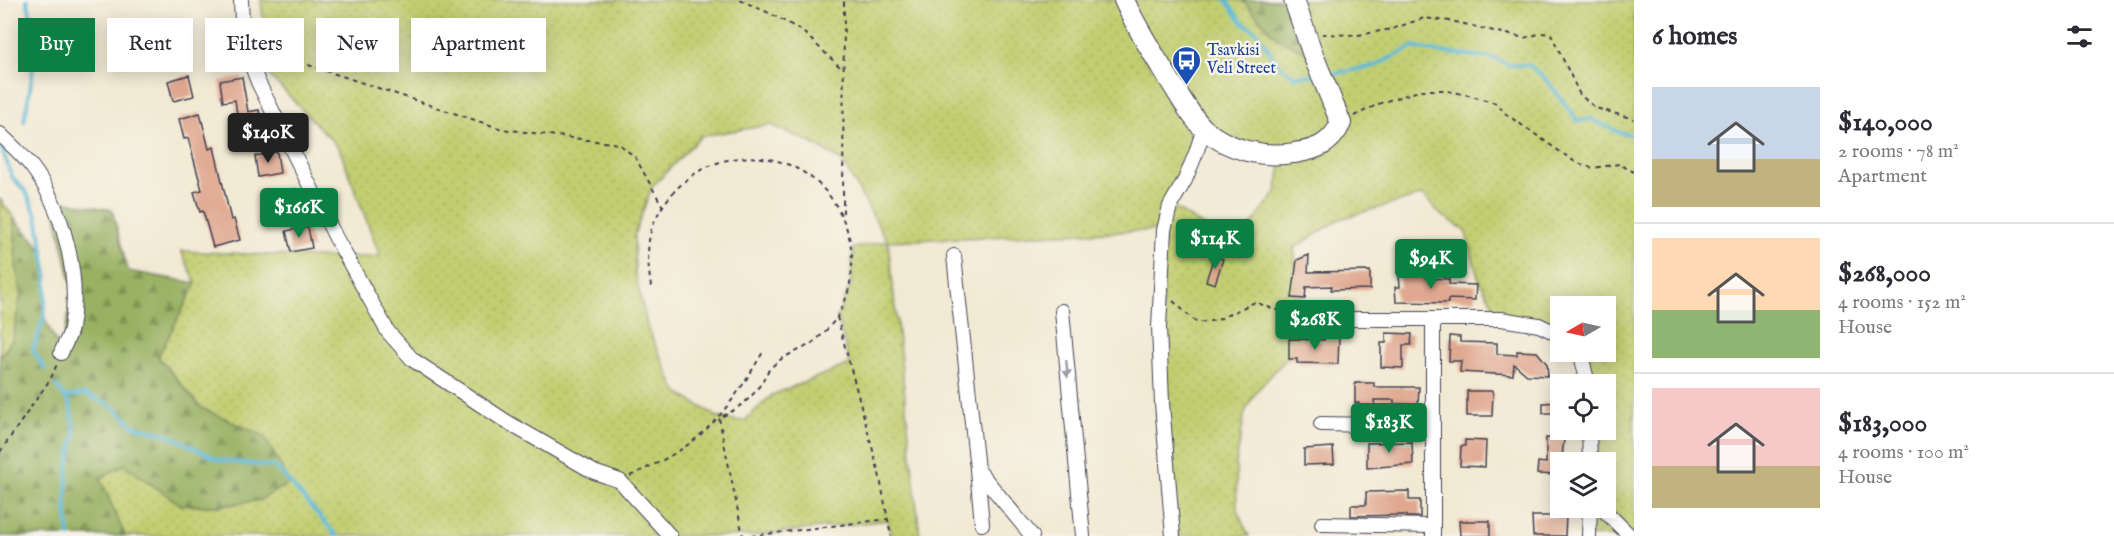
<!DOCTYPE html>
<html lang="en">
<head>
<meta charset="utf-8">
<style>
	:root { --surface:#fff; --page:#f2f2f3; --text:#2b2b33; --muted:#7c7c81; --line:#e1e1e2; --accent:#0b8043 }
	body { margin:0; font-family:"IM FELL English",serif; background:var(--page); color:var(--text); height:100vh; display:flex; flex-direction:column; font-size:22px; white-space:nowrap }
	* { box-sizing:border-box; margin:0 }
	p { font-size:20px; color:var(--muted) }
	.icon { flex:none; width:33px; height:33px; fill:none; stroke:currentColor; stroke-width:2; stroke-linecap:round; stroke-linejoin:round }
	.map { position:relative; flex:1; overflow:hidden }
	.side { display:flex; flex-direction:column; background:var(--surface); width:480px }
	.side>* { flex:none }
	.banner { position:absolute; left:18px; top:18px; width:570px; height:54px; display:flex; gap:12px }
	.needle { width:39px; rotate:261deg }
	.buttons { position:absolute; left:1550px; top:296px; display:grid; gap:12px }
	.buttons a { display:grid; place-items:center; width:66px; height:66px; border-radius:0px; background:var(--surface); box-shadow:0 3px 15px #0003; font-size:30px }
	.price { position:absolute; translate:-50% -51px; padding:0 14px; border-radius:6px; background:var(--accent); color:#fff; font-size:20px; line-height:39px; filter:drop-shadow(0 2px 3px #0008) }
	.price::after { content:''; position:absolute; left:50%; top:36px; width:18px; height:14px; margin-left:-9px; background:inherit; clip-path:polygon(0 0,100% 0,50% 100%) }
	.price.on { background:#222; color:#fff }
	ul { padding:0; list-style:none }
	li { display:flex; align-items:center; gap:18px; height:150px; padding:0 18px }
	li+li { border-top:2px solid var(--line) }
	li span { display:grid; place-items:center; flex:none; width:168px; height:120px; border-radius:0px; color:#555 }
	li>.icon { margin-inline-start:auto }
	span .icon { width:72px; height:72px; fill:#fffc; stroke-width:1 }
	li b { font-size:26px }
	h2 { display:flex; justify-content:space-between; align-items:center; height:72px; padding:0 18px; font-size:26px }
	.chip { padding:0 21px; border-radius:0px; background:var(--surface); box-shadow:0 3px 15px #0003; font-size:21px; line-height:54px }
	.chip.on { background:var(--accent); color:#fff }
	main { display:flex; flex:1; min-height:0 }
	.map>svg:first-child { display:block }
</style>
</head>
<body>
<main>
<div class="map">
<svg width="1634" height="536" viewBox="0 0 1634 536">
	<defs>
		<pattern id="grass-dots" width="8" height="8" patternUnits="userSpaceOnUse" patternTransform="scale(1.5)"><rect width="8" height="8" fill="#c1ce70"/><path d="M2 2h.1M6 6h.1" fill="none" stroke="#a6b162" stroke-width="1.8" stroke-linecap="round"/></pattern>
		<pattern id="forest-firs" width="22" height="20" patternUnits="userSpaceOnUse" patternTransform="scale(1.5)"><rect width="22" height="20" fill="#98b162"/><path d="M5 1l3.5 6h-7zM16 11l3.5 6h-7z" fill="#7c9052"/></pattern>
	</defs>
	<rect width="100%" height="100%" fill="#f7f3e8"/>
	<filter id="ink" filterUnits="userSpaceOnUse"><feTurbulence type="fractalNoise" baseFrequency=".0167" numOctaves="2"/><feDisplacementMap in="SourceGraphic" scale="12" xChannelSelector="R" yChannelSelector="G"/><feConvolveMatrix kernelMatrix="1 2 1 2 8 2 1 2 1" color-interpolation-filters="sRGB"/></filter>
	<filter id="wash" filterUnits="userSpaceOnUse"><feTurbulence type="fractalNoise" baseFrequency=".008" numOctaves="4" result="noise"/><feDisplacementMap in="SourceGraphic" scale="24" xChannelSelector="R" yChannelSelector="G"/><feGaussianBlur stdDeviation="1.35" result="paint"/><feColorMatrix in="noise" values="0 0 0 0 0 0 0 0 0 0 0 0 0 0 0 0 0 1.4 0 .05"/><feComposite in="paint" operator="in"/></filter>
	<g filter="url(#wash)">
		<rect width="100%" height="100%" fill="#f2e9d3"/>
		<g fill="url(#grass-dots)" stroke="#727856" stroke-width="1.5" fill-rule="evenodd">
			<path d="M 261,0 L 1116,0 L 1144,57 L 1184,105 L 1122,0 L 1242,0 L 1278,39 L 1294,0 L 1634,0 L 1634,536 L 1589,536 L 1590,507 L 1605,507 L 1605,462 L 1590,462 L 1589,429 L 1605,429 L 1605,384 L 1588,384 L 1577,351 L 1605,351 L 1605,306 L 1560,306 L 1560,335 L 1501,319 L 1479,280 L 1465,230 L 1440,214 L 1423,195 L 1340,219 L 1294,248 L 1305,338 L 1256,392 L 1245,412 L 1236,463 L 1237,510 L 1249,536 L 1173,536 L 1162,403 L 1163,230 L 888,241 L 920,536 L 891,536 L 888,520 L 751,536 L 125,536 L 100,478 L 124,465 L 181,505 L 219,506 L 260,500 L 264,436 L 201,408 L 158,356 L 196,283 L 181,251 L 340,258 L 380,256 L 339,148 L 269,75 ZM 770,125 L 812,143 L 842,161 L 887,241 L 853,248 L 851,284 L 837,317 L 850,364 L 772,395 L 744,421 L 719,418 L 677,392 L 648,329 L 635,273 L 634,235 L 652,187 L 701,136 ZM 1204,129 L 1283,155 L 1276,193 L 1235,246 L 1171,206 Z"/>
			<polygon points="0,199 14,218 16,263 21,294 13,338 3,354 0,354"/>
		</g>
		<g fill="url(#forest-firs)" stroke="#5d6a4e" stroke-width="1.5">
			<polygon points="1242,0 1294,0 1313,55 1278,39"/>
			<polygon points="52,199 112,210 128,271 196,283 158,357 201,408 264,436 290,483 260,500 219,506 181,505 124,465 100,478 125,536 0,536 0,354 3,354 13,338 21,294 16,263 14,218 43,250 47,275 44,317 61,352 73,291"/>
		</g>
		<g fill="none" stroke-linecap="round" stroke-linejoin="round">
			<g stroke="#5ab9d8" stroke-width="4">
				<polyline points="1226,0 1242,22 1256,31 1278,64 1294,76 1314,75"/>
				<polyline points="1327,75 1375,66 1412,47 1439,52 1494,58 1509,65 1529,65 1546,79 1578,121 1591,119 1618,132 1634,135"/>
				<path d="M 24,121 C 33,76 40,45 27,0"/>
				<polyline points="1,146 12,177 26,192 37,216 43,250 47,275 44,317 33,350 45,369"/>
				<polyline points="56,386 70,404 75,434 68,467 66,504 69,536"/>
				<polyline points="65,397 85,394 114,407 134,426 169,435 219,460 276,467 337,536"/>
			</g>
		</g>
		<g id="blocks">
			<g fill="#e0a890">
				<polygon points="182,39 183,61 161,62 160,41"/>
				<polygon points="232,40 232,58 210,59 209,41"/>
				<polygon points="189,75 194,96 173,101 168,81"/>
				<polygon points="242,77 248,112 259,110 262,131 240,135 235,100 223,102 220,81"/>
				<polygon points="200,113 209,149 214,147 231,220 234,219 240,240 213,247 203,211 200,212 194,192 202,190 188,138 184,139 179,119"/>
				<polygon points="277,152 280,173 258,177 255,156"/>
				<polygon points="296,189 299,211 277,214 274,193"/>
				<polygon points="308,227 312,248 291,252 286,231"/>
				<polygon points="1309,255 1308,272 1370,271 1370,289 1331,290 1332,286 1306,287 1305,299 1292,298 1297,260"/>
				<polygon points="1214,256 1223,259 1215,284 1206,281"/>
				<polygon points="1426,274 1426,278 1449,279 1449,284 1476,285 1475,300 1448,299 1448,303 1396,302 1395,287 1400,287 1399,275"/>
				<polygon points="1386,333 1412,334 1411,345 1403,345 1403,368 1381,367 1381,343 1386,343"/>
				<polygon points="1324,336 1339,336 1338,364 1297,363 1297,359 1289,359 1289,339 1324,340"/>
				<polygon points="1450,336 1460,337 1460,342 1497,343 1497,354 1517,355 1517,351 1537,352 1547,364 1548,376 1527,375 1514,364 1513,375 1460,372 1461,361 1449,361"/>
				<polygon points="1355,383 1374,383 1374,387 1419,387 1418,404 1394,404 1394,400 1374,400 1375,409 1359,409 1359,403 1355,403"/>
				<polygon points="1467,391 1493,391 1492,416 1467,416"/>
				<polygon points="1560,402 1560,413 1543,413 1543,403"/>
				<polygon points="1546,438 1564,439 1560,475 1537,474 1538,462 1546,463"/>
				<polygon points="1465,440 1486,441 1485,467 1460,466 1461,446 1465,446"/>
				<polygon points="1412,442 1413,464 1367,468 1367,443"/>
				<polygon points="1333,447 1334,464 1304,465 1304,449"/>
				<polygon points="1409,491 1409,500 1420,500 1420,517 1406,517 1406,515 1351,516 1351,505 1366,505 1366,492"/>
				<polygon points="1532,516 1566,516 1565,536 1533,536"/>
				<polygon points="1459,521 1490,521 1490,536 1460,536"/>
			</g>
		</g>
	</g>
	<g filter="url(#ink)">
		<use href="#blocks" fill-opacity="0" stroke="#414052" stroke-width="1.5"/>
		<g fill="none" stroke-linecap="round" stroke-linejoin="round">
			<defs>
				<g id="minor">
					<polyline points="241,0 243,43 258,82 336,238 388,332 413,360 507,422 594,472 620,481 670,536"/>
					<path d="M 0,134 C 10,144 23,155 32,167 C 63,208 81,276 71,328 C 70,336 64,345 61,353"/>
					<polyline points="954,256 977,469 1032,536"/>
					<polyline points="1062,311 1083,536"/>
					<polyline points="1300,319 1501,319 1539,325 1560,335"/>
					<polyline points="1577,351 1581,355 1588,384"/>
					<polyline points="1321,424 1432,426"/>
					<polyline points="1589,429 1590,462"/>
					<polyline points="977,469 982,524"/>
					<polyline points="1601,507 1630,536"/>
					<polyline points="1322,524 1433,526"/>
					<polyline points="1173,536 1162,403 1159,327 1164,230 1170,206 1185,180 1196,153 1204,128"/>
					<polyline points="1433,536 1433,319"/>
					<polyline points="1589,536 1590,507"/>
				</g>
				<path id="secondary" d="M 1124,0 C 1137,29 1155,57 1172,84 C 1181,98 1191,117 1204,129 C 1228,150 1263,158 1294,153 C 1317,150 1331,144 1341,123 L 1313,55 L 1294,0"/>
			</defs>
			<use href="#minor" stroke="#414052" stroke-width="16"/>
			<use href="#secondary" stroke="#414052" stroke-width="22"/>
			<g stroke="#414052" stroke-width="2" stroke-dasharray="4.5 4.5" stroke-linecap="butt">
				<polyline points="740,0 767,12 801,30 841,68"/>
				<polyline points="1322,34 1358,35 1392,29 1424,18 1451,21 1524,38 1542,33 1551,34 1580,95 1596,108 1634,119"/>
				<polyline points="257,48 502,129 619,144 635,157 663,207"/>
				<polyline points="1354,116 1383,102 1422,90 1443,90 1468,95 1496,103 1506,114 1575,162 1593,168 1619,164 1634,172"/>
				<polyline points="843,213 844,0"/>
				<path d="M 651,287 C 648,265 645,241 655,220 C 698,131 820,138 848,233 C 856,260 852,293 837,317 C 832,325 820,337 812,343 C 802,350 790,353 780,360 C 765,371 767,375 758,388 C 748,402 734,411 719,418 L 743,536"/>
				<polyline points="1173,301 1197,323 1217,320 1255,302 1289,315"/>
				<polyline points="837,317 879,473 891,536"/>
				<polyline points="0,452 51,378 57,364"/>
				<path d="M 630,476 C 644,469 659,463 672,455 C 714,431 739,393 763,352"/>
				<polyline points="751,536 888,519"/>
			</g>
			<use href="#minor" stroke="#fff" stroke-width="14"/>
			<use href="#secondary" stroke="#fff" stroke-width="20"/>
		</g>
		<defs><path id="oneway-solid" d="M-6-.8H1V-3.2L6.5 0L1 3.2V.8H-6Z" transform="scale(1.5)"/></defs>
		<use fill="#9c9ca7" href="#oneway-solid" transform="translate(1067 369) rotate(85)"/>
	</g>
	<defs>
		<symbol id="bus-pin" viewBox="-11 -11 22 30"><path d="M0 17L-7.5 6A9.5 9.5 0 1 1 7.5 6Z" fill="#1a4fb4" stroke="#f7f3e8"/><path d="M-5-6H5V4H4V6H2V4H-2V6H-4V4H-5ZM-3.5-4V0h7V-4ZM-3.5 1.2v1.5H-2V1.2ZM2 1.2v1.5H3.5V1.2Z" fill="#fff"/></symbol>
	</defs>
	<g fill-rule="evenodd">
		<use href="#bus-pin" x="1170" y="44" width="33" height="45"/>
	</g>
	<g text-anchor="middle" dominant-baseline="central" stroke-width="5" stroke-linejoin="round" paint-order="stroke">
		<g font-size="16" fill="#164399" stroke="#f7f3e8" text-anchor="start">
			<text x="1207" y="51">Tsavkisi<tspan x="1207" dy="18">Veli Street</tspan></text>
		</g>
	</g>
</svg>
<div class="buttons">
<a><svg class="needle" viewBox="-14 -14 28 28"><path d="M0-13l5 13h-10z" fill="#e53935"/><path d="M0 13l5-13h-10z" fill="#7c7c81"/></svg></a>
<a><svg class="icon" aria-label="locate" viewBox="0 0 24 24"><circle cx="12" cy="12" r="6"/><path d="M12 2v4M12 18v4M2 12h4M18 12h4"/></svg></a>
<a><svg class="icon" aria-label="layers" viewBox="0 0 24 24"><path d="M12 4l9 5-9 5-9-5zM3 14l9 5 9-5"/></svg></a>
</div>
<b class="price on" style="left:268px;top:164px">$140K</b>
<b class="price" style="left:299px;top:239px">$166K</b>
<b class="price" style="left:1215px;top:270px">$114K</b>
<b class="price" style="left:1431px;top:290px">$94K</b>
<b class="price" style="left:1315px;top:351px">$268K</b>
<b class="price" style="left:1389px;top:454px">$183K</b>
<div class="banner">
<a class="chip on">Buy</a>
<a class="chip">Rent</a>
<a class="chip">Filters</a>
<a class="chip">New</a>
<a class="chip">Apartment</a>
</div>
</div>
<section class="side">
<h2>6 homes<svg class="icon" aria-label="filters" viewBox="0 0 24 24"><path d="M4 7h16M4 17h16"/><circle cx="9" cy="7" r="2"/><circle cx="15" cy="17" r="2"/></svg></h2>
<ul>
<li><span style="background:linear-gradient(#c9d6e8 60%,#c2b280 0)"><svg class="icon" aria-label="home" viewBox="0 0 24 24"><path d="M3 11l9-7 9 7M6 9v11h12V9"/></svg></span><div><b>$140,000</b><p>2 rooms · 78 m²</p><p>Apartment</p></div></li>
<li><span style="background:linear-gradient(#ffd9b3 60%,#8fb573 0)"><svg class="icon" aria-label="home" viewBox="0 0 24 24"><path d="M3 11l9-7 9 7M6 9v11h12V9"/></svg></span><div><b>$268,000</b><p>4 rooms · 152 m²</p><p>House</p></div></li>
<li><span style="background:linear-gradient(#f6c9c9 65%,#c2b280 0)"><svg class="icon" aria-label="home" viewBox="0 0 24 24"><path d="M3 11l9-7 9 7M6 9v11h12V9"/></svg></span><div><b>$183,000</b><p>4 rooms · 100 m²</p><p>House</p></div></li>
</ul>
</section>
</main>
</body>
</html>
